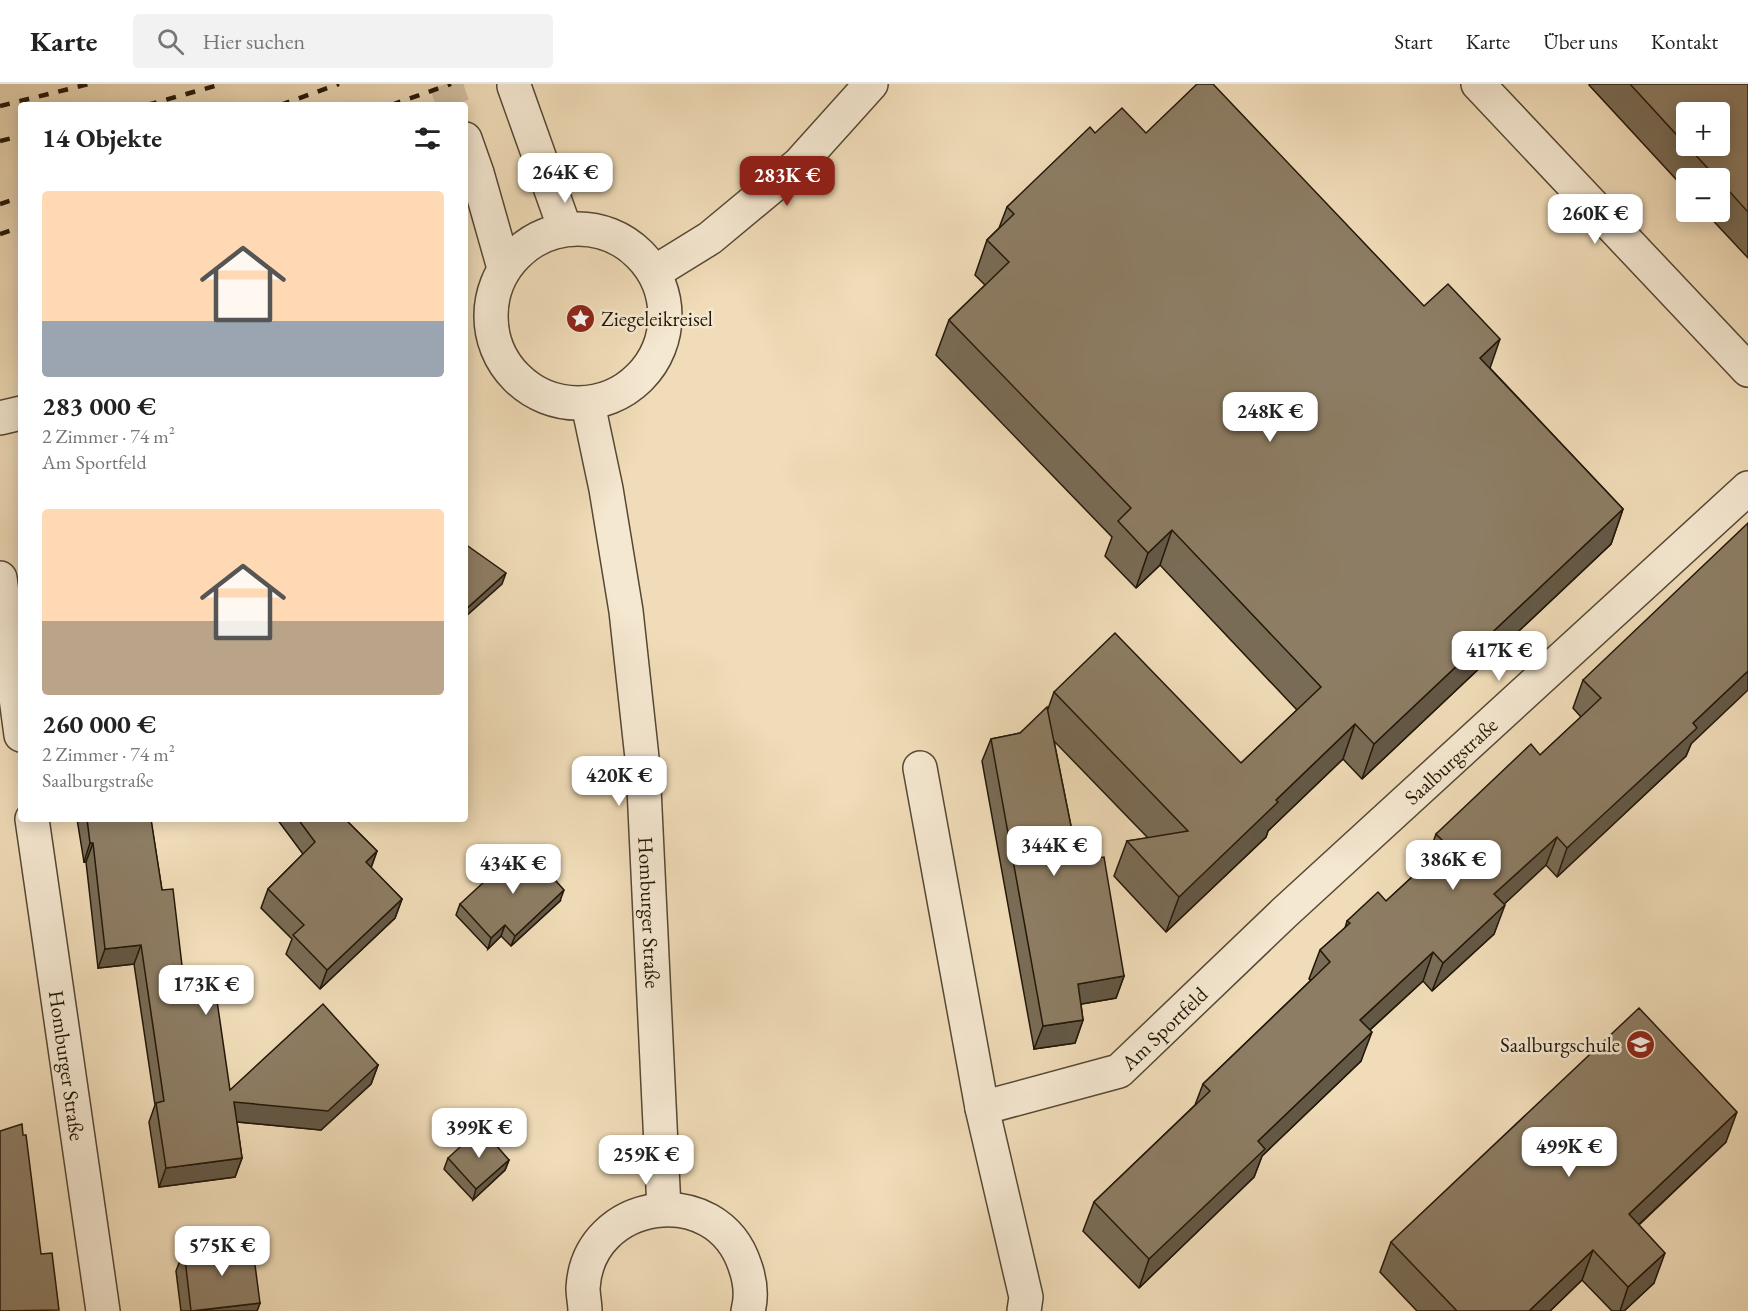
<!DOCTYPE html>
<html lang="de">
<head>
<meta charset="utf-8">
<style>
	:root { --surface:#fff; --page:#f2f2f2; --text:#222; --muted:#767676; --line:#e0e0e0; --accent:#8f2418 }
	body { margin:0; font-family:"EB Garamond",serif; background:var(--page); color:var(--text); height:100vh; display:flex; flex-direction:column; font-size:22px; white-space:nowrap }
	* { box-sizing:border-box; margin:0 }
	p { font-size:20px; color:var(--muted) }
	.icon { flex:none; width:33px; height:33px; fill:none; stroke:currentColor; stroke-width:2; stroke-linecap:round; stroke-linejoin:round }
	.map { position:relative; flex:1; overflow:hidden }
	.drawer { position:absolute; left:18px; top:18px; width:450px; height:720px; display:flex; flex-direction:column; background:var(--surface); border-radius:6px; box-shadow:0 3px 15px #0003 }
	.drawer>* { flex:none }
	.buttons { position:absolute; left:1676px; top:18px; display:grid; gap:12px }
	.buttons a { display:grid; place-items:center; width:54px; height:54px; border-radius:6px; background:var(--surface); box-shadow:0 3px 15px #0003; font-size:30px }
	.price { position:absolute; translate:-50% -51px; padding:0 14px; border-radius:12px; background:#fff; color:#222; font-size:20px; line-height:39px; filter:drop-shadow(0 2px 3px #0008) }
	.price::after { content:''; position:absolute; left:50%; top:36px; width:18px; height:14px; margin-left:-9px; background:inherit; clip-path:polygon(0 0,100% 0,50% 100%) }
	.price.current { background:var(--accent); color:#fff }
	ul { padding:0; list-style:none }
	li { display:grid; align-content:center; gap:12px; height:318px; padding:0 24px }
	li span { display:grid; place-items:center; height:186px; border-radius:6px; color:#555 }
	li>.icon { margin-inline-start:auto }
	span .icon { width:108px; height:108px; fill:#fffc; stroke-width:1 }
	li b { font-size:26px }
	h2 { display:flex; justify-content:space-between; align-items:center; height:72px; padding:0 24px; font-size:26px }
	header { display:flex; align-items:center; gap:36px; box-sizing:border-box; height:84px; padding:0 30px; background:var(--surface); border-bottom:2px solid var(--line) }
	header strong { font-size:28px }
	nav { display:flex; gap:33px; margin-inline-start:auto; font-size:21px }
	.search { width:420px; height:54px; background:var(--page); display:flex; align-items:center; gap:15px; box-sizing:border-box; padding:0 21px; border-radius:6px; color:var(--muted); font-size:22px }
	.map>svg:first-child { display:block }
</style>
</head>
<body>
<header>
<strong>Karte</strong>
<div class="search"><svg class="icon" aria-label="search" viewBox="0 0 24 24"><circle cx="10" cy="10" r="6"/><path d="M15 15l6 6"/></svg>Hier suchen</div>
<nav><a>Start</a><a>Karte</a><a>Über uns</a><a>Kontakt</a></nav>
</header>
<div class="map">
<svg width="1748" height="1227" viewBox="0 0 1748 1227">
	<rect width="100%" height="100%" fill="#f0dcb8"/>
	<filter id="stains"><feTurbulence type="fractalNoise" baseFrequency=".00333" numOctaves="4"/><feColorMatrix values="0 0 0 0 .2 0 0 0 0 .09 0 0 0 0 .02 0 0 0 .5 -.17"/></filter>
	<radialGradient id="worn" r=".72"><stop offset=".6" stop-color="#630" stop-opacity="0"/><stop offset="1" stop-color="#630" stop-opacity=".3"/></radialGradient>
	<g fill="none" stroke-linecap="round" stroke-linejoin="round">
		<polyline stroke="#d1be9e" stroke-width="33" stroke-dasharray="33 16" stroke-linecap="butt" points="446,0 453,21"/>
		<defs>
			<g id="minor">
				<polyline points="1478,0 1748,286"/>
				<polyline points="514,2 565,145"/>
				<polyline points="465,55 477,89 504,184"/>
				<circle cx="578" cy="232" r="87"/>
				<polyline points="655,188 710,154 799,80 871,0"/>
				<path id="s1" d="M 588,320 L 606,405 L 626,527 L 643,683 L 664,1125"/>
				<polyline points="0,334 21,329"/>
				<polyline points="0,494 21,651"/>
				<polyline points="920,684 982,1024 1026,1213 1024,1227"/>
				<path id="s2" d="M 32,735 L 103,1227"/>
				<path id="s3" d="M 982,1024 L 1119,987 L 1284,829 L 1748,404"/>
				<path d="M 585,1227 C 585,1220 583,1211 583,1204 C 588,1114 717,1095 745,1182 C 750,1196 752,1212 748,1227"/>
			</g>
		</defs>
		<use href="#minor" stroke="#564834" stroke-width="36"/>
		<use href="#minor" stroke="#f5e8d1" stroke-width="33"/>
		<g stroke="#221708" stroke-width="4.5" stroke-dasharray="10 10" stroke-linecap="butt">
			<polyline points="147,21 222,0"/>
			<polyline points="280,21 339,0"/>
			<polyline points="391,21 451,0"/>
			<polyline points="0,22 89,0"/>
			<polyline points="0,57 21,52"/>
			<polyline points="0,120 21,113"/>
			<polyline points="0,150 21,143"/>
		</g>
	</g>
	<g fill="#796c56" stroke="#221708" stroke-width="1.5" fill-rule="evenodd">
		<path d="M 1590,0 L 1748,0 L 1748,174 L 1705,128 L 1719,128 L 1719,94 L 1686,94 L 1686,106 L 1589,1 ZM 1686,28 L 1719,62 L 1686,62 Z"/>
		<polygon points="1095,49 1146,49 1424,222 1490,284 1623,425 1611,460 1362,695 1343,675 1268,747 1266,753 1166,848 1114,792 1127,757 1148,754 1054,657 1078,777 1124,892 1116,914 1081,920 1083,936 1075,959 1034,965 982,677 991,655 1020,649 1048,625 1054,608 1241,679 1297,626 1160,481 1136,504 1105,472 1112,453 936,271 949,236 985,201 975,191 987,156 999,144 1007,123"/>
		<polygon points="1583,596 1691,660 1686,672 1557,793 1546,781 1504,820 1494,850 1432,907 1423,897 1370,946 1361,977 1262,1072 1254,1093 1139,1204 1083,1147 1094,1118 1195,1021 1203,1000 1311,896 1309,895 1320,866 1345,844 1347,837 1386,817 1427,779 1426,778 1436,750 1540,671 1581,633 1573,624"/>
		<polygon points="77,735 154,735 151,737 162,806 185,907 230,1006 378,981 371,1000 321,1046 237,1038 242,1074 235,1093 159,1103 149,1038 155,1021 134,880 98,884 86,778 84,778"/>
		<polygon points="277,735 345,735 377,767 371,784 402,815 395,834 320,905 286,870 292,855 261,824 268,805 303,770"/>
		<polygon points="560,817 511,862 501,852 488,865 456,831 460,820"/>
		<polygon points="1726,1058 1639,1141 1654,1199 1624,1227 1612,1227 1582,1196 1550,1227 1417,1227 1380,1188 1391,1158"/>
		<polygon points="448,1074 509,1076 505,1086 473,1116 444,1085"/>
		<polygon points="184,1166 260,1219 257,1227 181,1227 176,1187"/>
	</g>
	<g fill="#635846" stroke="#221708" stroke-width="1.5">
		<polygon points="1500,255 1488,290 1480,274"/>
		<polygon points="1623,425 1611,460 1362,695 1374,660"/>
		<polygon points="1172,446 1160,481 1136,504 1148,469"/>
		<polygon points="506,489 502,500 465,533 465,526"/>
		<polygon points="1748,587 1748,606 1691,660 1686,672 1557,793 1567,764 1693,639"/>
		<polygon points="1355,640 1343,675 1268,747 1266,753 1166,848 1179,813 1276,716"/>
		<polygon points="1557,753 1546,781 1484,839 1494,810"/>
		<polygon points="90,759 93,759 86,778 84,778"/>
		<polygon points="377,767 370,786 366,778"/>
		<polygon points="564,806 560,817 511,862 515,852"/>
		<polygon points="402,815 395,834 320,905 327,886"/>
		<polygon points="1505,821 1494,850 1432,907 1443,879"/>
		<polygon points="505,841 501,852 488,865 491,854"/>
		<polygon points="141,861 134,880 98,884 105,865"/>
		<polygon points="1433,868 1423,897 1349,965 1360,936"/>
		<polygon points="1124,892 1116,914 1070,922 1078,900"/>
		<polygon points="1083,936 1075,959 1034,965 1043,942"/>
		<polygon points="1372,948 1361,977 1262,1072 1254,1093 1139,1204 1149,1175 1258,1057"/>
		<polygon points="378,981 371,1000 321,1046 228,1037 234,1018"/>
		<polygon points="1737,1028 1726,1058 1618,1160 1629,1130"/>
		<polygon points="242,1074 235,1093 159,1103 166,1084"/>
		<polygon points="509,1076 505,1086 473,1116 476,1105"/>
		<polygon points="1593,1166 1582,1196 1550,1227 1529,1227"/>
		<polygon points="1665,1169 1654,1199 1624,1227 1620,1227 1628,1203"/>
		<polygon points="260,1219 257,1227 194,1227"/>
	</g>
	<g fill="#8d7d64" stroke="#221708" stroke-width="1.5">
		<polygon points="1197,0 1213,0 1424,222 1448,200 1500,255 1480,274 1623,425 1374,660 1355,640 1276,716 1278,718 1179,813 1127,757 1188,747 1054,608 1115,549 1241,679 1321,603 1172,446 1148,469 1118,437 1131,424 949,236 1009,178 987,156 1014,130 1007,123 1090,43 1095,49 1122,24 1146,49"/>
		<polygon points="1630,0 1748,0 1748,128 1719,96 1719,94 1717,94 1687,62 1719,62 1719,28 1686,28 1686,61"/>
		<polygon points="1748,439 1748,587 1693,639 1697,644 1567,764 1557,753 1494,810 1505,821 1443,879 1433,868 1360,936 1372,948 1258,1057 1265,1065 1149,1175 1094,1118 1210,1007 1203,1000 1330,878 1320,866 1350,839 1347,837 1378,808 1386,817 1447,761 1436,750 1531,660 1540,671 1601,614 1583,596"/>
		<polygon points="465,460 506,489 465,526"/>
		<polygon points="1047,623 1078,777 1104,773 1124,892 1078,900 1083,936 1043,942 991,655 1020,649"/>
		<polygon points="87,735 151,735 162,806 173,805 185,907 215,903 230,1006 323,920 378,981 328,1027 234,1018 242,1074 166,1084 156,1019 164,1017 141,861 105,865 93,759 90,759"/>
		<polygon points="298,735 345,735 377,767 366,778 402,815 327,886 293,851 304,841 268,805 315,758"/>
		<polygon points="524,761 564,806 515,852 505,841 491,854 460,820"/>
		<polygon points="1639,924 1737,1028 1629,1130 1665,1169 1628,1203 1593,1166 1529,1227 1457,1227 1391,1158"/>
		<polygon points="22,1040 23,1051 26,1051 41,1170 52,1169 59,1226 0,1227 0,1047"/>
		<polygon points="481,1044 509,1076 476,1105 448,1074"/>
		<polygon points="252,1158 260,1219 191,1227 184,1166"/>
	</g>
	<defs>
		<symbol id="sight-disc" viewBox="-11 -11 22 22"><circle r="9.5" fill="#8f2418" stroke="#f5e8d1"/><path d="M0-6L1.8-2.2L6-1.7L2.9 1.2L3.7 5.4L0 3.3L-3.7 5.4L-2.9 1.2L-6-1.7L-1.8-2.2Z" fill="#fff"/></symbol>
		<symbol id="school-disc" viewBox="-11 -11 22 22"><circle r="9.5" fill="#8f2418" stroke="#f5e8d1"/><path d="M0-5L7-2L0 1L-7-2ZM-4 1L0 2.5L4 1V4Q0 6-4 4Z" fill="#fff"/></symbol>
	</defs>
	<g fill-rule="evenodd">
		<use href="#sight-disc" x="564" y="218" width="33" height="33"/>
		<use href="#school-disc" x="1624" y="944" width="33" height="33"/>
	</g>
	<g text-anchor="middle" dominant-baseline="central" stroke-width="5" stroke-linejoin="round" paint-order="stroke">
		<g font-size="21" fill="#221708" stroke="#f5e8d1" text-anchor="start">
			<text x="601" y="234">Ziegeleikreisel</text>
			<text x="1620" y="960" text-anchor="end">Saalburgschule</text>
		</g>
		<g font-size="21" fill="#221708" stroke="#f5e8d1">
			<text stroke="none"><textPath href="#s3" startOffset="596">Saalburgstraße</textPath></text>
			<text stroke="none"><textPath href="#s1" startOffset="513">Homburger Straße</textPath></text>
			<text stroke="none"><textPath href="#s3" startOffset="204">Am Sportfeld</textPath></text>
			<text stroke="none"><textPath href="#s2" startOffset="249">Homburger Straße</textPath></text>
		</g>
	</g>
	<rect width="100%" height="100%" filter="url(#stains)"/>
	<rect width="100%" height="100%" fill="url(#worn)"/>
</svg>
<div class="buttons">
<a>+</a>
<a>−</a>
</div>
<b class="price" style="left:565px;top:120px">264K €</b>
<b class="price current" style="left:787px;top:123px">283K €</b>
<b class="price" style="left:1595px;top:161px">260K €</b>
<b class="price" style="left:1270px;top:359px">248K €</b>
<b class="price" style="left:1499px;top:598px">417K €</b>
<b class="price" style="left:619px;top:723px">420K €</b>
<b class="price" style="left:1054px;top:793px">344K €</b>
<b class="price" style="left:1453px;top:807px">386K €</b>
<b class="price" style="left:513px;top:811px">434K €</b>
<b class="price" style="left:206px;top:932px">173K €</b>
<b class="price" style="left:479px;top:1075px">399K €</b>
<b class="price" style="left:1569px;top:1094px">499K €</b>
<b class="price" style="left:646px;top:1102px">259K €</b>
<b class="price" style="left:222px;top:1193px">575K €</b>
<section class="drawer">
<h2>14 Objekte<svg class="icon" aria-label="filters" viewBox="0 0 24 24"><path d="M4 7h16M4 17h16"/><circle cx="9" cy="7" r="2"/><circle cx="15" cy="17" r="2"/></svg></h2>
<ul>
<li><span style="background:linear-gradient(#ffd9b3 70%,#9aa5b1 0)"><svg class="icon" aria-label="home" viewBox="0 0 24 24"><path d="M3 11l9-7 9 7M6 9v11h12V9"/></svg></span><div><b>283 000 €</b><p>2 Zimmer · 74 m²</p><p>Am Sportfeld</p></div></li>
<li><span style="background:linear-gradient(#ffd9b3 60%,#b9a48a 0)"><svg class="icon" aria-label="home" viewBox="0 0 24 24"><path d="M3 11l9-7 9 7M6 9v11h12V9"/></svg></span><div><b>260 000 €</b><p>2 Zimmer · 74 m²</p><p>Saalburgstraße</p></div></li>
</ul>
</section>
</div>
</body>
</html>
